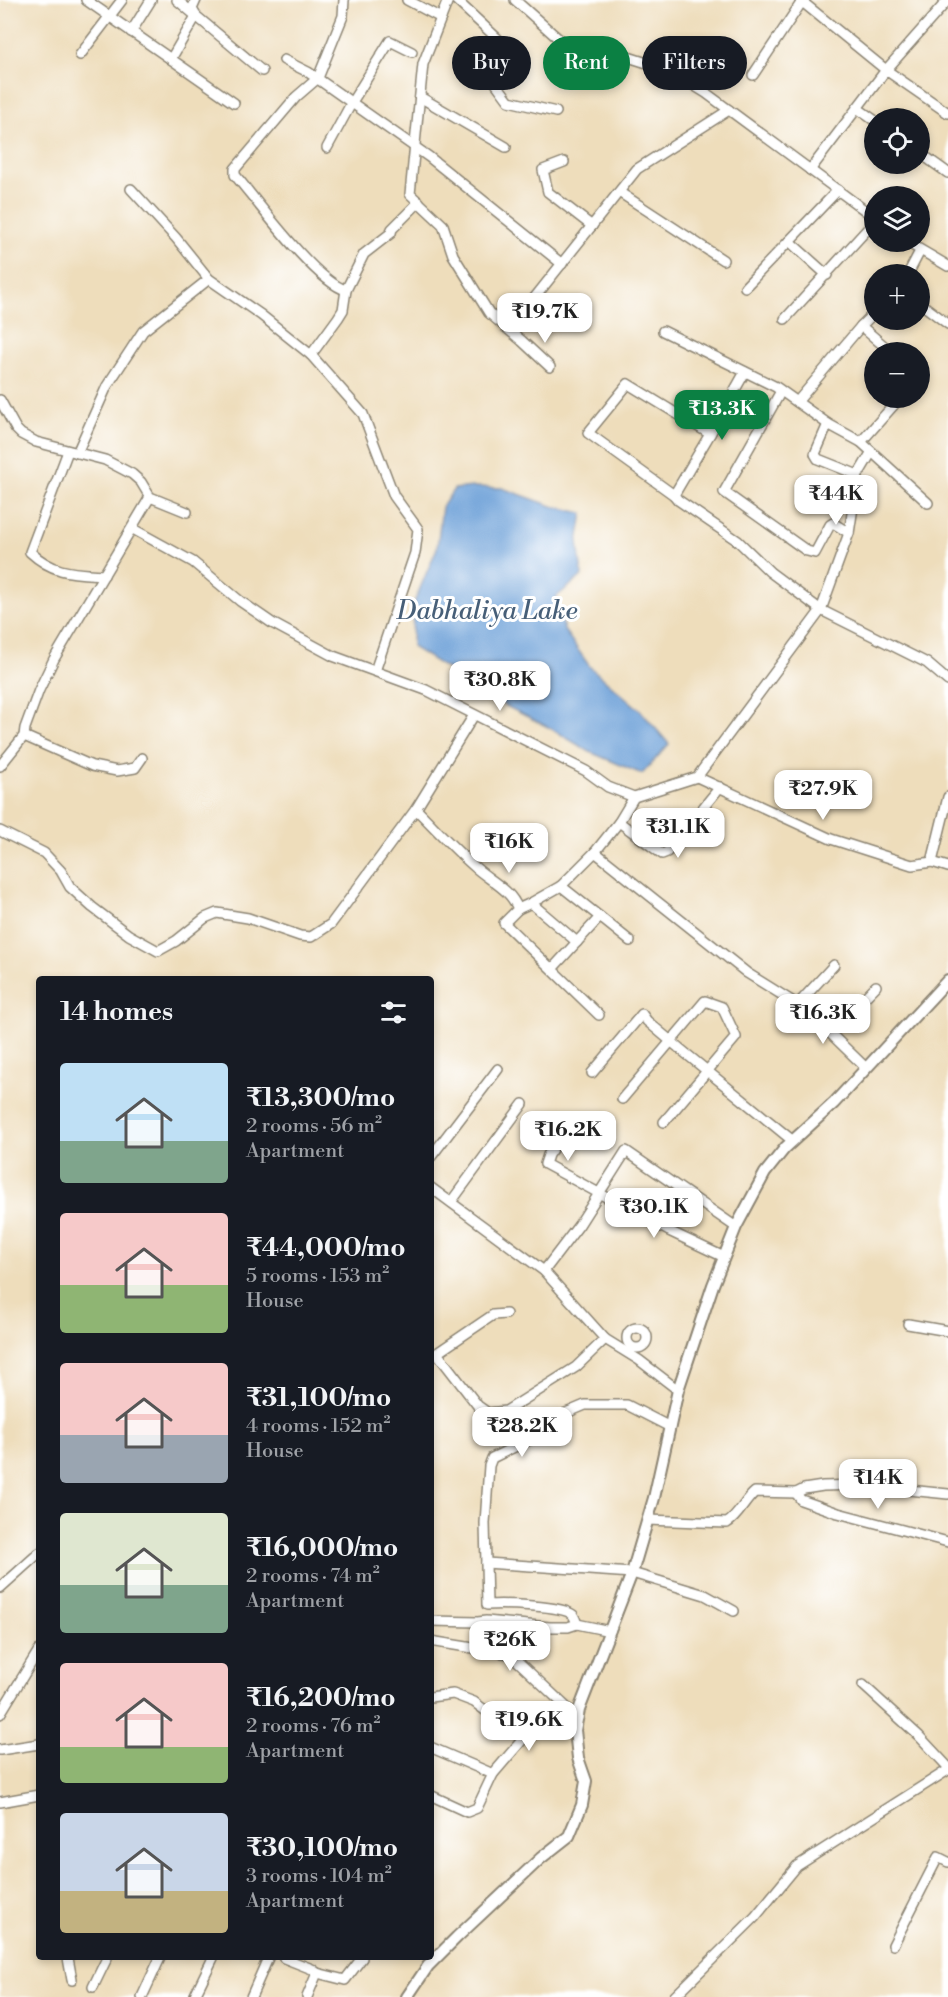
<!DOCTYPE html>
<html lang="en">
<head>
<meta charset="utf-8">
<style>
	:root { --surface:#171b24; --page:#242831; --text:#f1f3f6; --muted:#9ea1a6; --accent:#0b8043 }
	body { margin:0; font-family:"Libre Bodoni",serif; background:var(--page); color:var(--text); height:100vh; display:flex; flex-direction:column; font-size:22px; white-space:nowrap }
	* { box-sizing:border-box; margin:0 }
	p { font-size:20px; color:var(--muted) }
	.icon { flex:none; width:33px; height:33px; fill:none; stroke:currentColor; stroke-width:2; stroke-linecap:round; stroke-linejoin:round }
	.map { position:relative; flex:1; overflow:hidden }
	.details { position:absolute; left:36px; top:976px; width:398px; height:984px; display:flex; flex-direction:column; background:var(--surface); border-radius:6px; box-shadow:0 3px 9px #0003 }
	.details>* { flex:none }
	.hud { position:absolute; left:452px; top:36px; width:406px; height:54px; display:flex; gap:12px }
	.controls { position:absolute; left:864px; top:108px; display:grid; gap:12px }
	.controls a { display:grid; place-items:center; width:66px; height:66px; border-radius:50%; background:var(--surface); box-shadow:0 3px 9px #0003; font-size:30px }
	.price { position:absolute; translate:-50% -51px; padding:0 14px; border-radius:12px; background:#fff; color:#222; font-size:20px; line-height:39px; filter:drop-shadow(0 2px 3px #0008) }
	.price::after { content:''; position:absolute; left:50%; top:36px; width:18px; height:14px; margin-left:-9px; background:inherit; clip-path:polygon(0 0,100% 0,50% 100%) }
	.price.current { background:var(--accent); color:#fff }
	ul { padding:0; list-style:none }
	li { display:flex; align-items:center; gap:18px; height:150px; padding:0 24px }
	li span { display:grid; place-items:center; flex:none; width:168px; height:120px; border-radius:6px; color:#555 }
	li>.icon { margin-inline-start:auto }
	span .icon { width:72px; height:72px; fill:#fffc; stroke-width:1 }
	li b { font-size:26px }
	h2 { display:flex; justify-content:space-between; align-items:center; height:72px; padding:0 24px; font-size:26px }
	.tag { padding:0 21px; border-radius:27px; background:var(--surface); box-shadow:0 3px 9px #0003; font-size:21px; line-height:54px }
	.tag.current { background:var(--accent); color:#fff }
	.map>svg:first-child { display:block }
</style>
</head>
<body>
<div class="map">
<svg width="948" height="1997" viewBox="0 0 948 1997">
	<rect width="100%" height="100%" fill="#fff"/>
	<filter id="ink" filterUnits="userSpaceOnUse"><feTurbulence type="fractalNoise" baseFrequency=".0167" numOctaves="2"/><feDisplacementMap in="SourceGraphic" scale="12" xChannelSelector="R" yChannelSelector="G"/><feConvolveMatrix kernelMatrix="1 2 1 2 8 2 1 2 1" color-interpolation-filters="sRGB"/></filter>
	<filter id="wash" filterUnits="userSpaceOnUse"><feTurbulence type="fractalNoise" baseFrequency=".008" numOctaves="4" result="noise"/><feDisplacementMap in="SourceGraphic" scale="24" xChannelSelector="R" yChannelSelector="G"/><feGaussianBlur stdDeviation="1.35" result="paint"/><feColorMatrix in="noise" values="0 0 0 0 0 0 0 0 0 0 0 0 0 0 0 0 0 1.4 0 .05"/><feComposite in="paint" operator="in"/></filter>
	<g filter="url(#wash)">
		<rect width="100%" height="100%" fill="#edb"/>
		<polygon fill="#6a9fd7" stroke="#4a6581" stroke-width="1.5" points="473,487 502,488 552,506 583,513 578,542 582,576 556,597 564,630 590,667 640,710 669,744 642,774 590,752 550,728 506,706 412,647 413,605 437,548 442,507 454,489"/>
	</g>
	<g filter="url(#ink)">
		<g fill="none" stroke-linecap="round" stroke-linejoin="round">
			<defs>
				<g id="minor">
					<polyline points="86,0 234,103"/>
					<polyline points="177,0 262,71"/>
					<path d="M 344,0 L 343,16 L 318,78 L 296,97 L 235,169 L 235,175 C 257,201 316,282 346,290"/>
					<polyline points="407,0 441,18"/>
					<polyline points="448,0 423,64 410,194 443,225 453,255 489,313 522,341 550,367"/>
					<polyline points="456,0 500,41 500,55 489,74 509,101 556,112"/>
					<polyline points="515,0 579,57"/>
					<polyline points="800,0 886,70 948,113"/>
					<polyline points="131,32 151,0"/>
					<polyline points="80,55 122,0"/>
					<polyline points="171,59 196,16 192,9 196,0"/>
					<polyline points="284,60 308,72 429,157 562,264"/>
					<polyline points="753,75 803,0"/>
					<polyline points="586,81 600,67 625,56 669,70 706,93 874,217"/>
					<polyline points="420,97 506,147"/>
					<polyline points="857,108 874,120"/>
					<polyline points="327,148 352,102 390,41 412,52"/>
					<polyline points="920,153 948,173"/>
					<polyline points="564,162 543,170 548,192 592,226"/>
					<polyline points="810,170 886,70 948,0"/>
					<polyline points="131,189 176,238 209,279 261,315 311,355 338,318 343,310 346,290 364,254 391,233 392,229 419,202"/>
					<polyline points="619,192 723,260"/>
					<polyline points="789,241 827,275"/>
					<polyline points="907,242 948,266"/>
					<polyline points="908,274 920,251"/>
					<polyline points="745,287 838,190"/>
					<polyline points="532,301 637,169 729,110"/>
					<polyline points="920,303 948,324"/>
					<polyline points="785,319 874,222"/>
					<polyline points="861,326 891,352"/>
					<polyline points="663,331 776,387 828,424 861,442 928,503"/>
					<polyline points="311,355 363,414 394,496 418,529 415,553 375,671"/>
					<polyline points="781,391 724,492 807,551 815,553 830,525 833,523 849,533"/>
					<polyline points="0,400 16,429 21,434 36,442 105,460 132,474 141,482 150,497 187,512"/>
					<polyline points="797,402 861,326 874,313"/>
					<polyline points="828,424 815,454 818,459 858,475"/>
					<polyline points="710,434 628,384 588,433 674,495 678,500 738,541 770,572 821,610 927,663 948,681"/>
					<polyline points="861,442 900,398"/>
					<path d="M 68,451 L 30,552 C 54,574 73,573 104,575"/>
					<polyline points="77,453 107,386 143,331 209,279"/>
					<polyline points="674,495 710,434 745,372"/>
					<polyline points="133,529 193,562 240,601 272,623 333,656 426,690 586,771 608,787 634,797 697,777 821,610 849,533 858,475 871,453"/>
					<polyline points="24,736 92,766 117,771 135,768 142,758"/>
					<polyline points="0,766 24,736 25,728 39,690 54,659 150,497"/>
					<polyline points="697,777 831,839 912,865 932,862 948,867"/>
					<path d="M 416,809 C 436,829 455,850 476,868 C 492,882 510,889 518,909 L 504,923 L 599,1015"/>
					<polyline points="619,822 662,854 667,852 720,787"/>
					<polyline points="0,831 44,853 61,871 70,887 92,907 129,935 158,951 176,941 205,918 217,913 248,918 300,936 311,937 331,924 416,809 474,715"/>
					<polyline points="595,852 619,822 634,797"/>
					<polyline points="932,862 948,797"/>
					<polyline points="531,903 561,886"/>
					<polyline points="518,909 531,903 577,942"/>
					<polyline points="600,917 561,886 595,852 747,973 795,1003 799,1003 866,1068"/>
					<polyline points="552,969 600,917 630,941"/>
					<polyline points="799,1003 834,965"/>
					<polyline points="830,1033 876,986"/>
					<polyline points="592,1073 642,1014 647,1021 673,1043 793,1141"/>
					<polyline points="622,1099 705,1001 722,1007 736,1037 664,1122"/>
					<polyline points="572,1121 548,1155 545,1164 669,1231 724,1257"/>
					<polyline points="430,1158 498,1069"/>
					<polyline points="430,1187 544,1271 605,1339 639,1360 678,1390"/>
					<polyline points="451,1202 523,1104"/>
					<polyline points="544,1271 579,1225 626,1151 736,1227"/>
					<polyline points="506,1314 493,1315 437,1353 478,1406 488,1413 506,1411 576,1367 605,1339"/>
					<polyline points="908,1324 948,1331"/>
					<circle cx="637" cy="1338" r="10"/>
					<polyline points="796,1493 801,1500 838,1513 948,1542"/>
					<path d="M 647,1520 L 727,1523 C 738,1517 745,1500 755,1492 L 796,1493 L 804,1489 L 823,1486 L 860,1485 L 948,1494"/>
					<polyline points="486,1563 632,1573 705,1595 734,1611"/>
					<polyline points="0,1588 39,1553"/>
					<polyline points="430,1621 478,1622 486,1621 550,1627 568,1627 577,1624 610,1631"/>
					<path d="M 577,1624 C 576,1621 575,1618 573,1615 C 563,1605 502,1604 487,1605 L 485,1523 L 489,1466 L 492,1458 L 537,1436 L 566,1413 L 585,1405 L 627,1405 L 670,1427"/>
					<polyline points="430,1641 510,1654 578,1718"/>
					<polyline points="863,1685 919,1736 948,1767"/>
					<polyline points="430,1697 453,1694 474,1702 523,1739 493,1774 477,1808 467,1812 430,1795"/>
					<polyline points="0,1714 39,1650"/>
					<polyline points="430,1747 493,1774"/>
					<polyline points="0,1750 39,1744"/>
					<polyline points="0,1802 39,1795"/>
					<polyline points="893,1945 938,1857 948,1862"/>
					<polyline points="68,1958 72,1980"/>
					<polyline points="284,1958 312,1969 317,1973 307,1997"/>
					<polyline points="317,1973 345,1980 362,1958"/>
					<polyline points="93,1987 107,1958"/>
					<polyline points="142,1997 160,1958"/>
					<polyline points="194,1997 213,1958"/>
					<polyline points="251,1997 268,1958"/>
					<polyline points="674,1997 755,1917 797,1866 948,1770"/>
				</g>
				<polyline id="tertiary" points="407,1997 428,1966 457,1937 541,1858 569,1836 582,1805 586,1781 578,1758 575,1730 579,1710 632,1573 654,1498 678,1390 713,1285 736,1227 765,1173 785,1148 834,1103 948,980"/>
			</defs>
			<use href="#minor" stroke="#8c8473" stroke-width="12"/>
			<use href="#tertiary" stroke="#8c8473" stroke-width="14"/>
			<use href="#minor" stroke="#fff" stroke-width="9"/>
			<use href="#tertiary" stroke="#fff" stroke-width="10"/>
		</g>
	</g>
	<g text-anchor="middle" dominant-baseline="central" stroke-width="6" stroke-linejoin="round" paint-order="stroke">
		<g font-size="26" font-style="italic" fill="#475f78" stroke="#fff">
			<text x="487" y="611">Dabhaliya Lake</text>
		</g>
	</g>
</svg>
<div class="controls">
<a><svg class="icon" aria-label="locate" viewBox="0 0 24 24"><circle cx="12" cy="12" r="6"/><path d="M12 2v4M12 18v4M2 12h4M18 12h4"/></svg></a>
<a><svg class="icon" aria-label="layers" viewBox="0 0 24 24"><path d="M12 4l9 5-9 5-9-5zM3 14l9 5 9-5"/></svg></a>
<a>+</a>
<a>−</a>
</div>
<b class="price" style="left:545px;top:344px">₹19.7K</b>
<b class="price current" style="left:722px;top:441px">₹13.3K</b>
<b class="price" style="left:836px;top:526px">₹44K</b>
<b class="price" style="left:500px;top:712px">₹30.8K</b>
<b class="price" style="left:823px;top:821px">₹27.9K</b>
<b class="price" style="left:678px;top:859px">₹31.1K</b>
<b class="price" style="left:509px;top:874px">₹16K</b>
<b class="price" style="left:823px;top:1045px">₹16.3K</b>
<b class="price" style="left:568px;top:1162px">₹16.2K</b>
<b class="price" style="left:654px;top:1239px">₹30.1K</b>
<b class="price" style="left:522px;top:1458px">₹28.2K</b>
<b class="price" style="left:878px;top:1510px">₹14K</b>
<b class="price" style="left:510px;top:1672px">₹26K</b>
<b class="price" style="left:529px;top:1752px">₹19.6K</b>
<div class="hud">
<a class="tag">Buy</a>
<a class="tag current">Rent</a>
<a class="tag">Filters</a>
</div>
<section class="details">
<h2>14 homes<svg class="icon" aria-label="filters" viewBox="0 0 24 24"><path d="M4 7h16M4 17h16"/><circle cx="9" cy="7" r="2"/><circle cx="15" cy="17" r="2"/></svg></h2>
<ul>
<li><span style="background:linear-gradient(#bfe0f5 65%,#7fa58c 0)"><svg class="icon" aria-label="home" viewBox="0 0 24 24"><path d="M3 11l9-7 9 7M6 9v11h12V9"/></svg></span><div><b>₹13,300/mo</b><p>2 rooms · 56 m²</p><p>Apartment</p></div></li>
<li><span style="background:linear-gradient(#f6c9c9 60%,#8fb573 0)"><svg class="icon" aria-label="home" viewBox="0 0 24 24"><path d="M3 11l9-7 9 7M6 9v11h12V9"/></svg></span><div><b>₹44,000/mo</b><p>5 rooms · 153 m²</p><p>House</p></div></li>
<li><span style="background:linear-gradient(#f6c9c9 60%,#9aa5b1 0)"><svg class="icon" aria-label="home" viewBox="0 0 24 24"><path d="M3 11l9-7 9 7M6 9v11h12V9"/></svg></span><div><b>₹31,100/mo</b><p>4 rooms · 152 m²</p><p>House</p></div></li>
<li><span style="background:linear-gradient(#dfe7d0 60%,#7fa58c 0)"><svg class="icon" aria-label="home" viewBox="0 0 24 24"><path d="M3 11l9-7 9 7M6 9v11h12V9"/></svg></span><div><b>₹16,000/mo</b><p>2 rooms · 74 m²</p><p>Apartment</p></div></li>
<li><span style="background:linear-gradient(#f6c9c9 70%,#8fb573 0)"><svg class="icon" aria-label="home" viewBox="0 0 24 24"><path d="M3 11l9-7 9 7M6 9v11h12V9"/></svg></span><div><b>₹16,200/mo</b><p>2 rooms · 76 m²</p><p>Apartment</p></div></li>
<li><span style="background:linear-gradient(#c9d6e8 65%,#c2b280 0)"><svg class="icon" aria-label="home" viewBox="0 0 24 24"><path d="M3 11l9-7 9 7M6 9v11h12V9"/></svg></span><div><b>₹30,100/mo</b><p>3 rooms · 104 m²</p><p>Apartment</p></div></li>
</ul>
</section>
</div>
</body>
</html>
